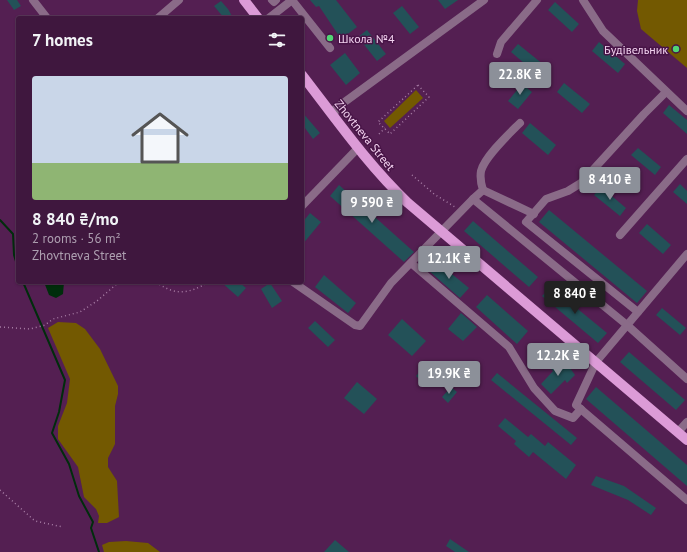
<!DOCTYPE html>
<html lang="en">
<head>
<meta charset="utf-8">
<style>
	:root { --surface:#3f173e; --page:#4a2449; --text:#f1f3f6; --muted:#ad9fb0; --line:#583658; --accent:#8c9099 }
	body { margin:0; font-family:"PT Sans",sans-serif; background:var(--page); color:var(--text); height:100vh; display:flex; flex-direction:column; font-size:15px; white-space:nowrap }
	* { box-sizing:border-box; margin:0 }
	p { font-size:13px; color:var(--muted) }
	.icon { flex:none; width:22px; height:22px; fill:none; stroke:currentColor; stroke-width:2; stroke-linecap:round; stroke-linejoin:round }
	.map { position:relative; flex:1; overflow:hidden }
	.details { position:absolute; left:16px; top:16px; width:288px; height:268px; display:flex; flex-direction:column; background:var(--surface); border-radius:4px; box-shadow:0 1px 3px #0004,0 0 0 1px var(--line) }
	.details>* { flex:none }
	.price { position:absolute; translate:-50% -34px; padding:0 9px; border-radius:4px; background:var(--accent); color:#fff; font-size:13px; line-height:26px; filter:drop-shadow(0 1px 2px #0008) }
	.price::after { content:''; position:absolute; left:50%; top:24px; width:12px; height:9px; margin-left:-6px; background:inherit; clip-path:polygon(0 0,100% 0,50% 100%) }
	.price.on { background:#222; color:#fff }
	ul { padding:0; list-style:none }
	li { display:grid; align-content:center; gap:8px; height:212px; padding:0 16px }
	li span { display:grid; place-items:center; height:124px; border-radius:4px; color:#555 }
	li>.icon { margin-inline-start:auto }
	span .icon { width:72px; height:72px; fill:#fffc; stroke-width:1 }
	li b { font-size:17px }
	h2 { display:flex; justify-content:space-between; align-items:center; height:48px; padding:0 16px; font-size:17px }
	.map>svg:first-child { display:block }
</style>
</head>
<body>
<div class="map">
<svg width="687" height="552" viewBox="0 0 687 552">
	<rect width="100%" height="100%" fill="#541f52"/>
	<g fill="#735901">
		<polygon points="638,0 687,0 687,68 641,29 637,11"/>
		<polygon points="416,90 423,98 390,128 384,121"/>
		<polygon points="58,322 76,323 85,329 100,349 118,386 118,394 115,406 115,444 108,458 108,467 117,481 119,517 107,523 98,523 99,516 96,509 84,497 78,467 58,439 58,426 67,403 70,379 48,328"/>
		<polygon points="126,541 148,543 160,552 104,552 102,545 109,542"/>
	</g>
	<polygon fill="#002d0c" points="44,282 64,282 63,294 56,298 49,295"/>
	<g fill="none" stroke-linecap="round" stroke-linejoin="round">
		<g stroke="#002d0c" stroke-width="2">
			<polyline points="0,220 13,234 14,255 18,268"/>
			<polyline points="23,282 65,380 59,412 52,433 69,464 79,496 93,522 91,528 99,552"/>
		</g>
	</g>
	<g fill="#235158">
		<polygon points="7,0 17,0 21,6 14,10"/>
		<polygon points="310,0 336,0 357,27 341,39 319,6 316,7"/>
		<polygon points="438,0 458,0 445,9"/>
		<polygon points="221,1 228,9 233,18 224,18 214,6"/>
		<polygon points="555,2 579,24 572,32 548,10"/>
		<polygon points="402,6 419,27 410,34 393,13"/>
		<polygon points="367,30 386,54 377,61 358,37"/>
		<polygon points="599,42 625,64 618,73 592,51"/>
		<polygon points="518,44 544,65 537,74 511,52"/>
		<polygon points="345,53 360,73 346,85 330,65"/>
		<polygon points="564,83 590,104 582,113 557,92"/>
		<polygon points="522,84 532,92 518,109 508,101"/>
		<polygon points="669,105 687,120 687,134 663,113"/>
		<polygon points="302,112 320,133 313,139 302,124"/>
		<polygon points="530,123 556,145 548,155 522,133"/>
		<polygon points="638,148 661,167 655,175 631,155"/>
		<polygon points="680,184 687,191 687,204 673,192"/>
		<polygon points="339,185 414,252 404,262 330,196"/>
		<polygon points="601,187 626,208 620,216 594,195"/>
		<polygon points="549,210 647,291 637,303 539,222"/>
		<polygon points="310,213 321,222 302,245 302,223"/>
		<polygon points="473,221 538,277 529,287 464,231"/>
		<polygon points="647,224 671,245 663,254 639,233"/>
		<polygon points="436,261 469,288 460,298 428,270"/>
		<polygon points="324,275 356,303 348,313 315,287"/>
		<polygon points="221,282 239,282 246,288 238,297"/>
		<polygon points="270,283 282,301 272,308 261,289"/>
		<polygon points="551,287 607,333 598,343 542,296"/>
		<polygon points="487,295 528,331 517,344 476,307"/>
		<polygon points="662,308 686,328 680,335 656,315"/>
		<polygon points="461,313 477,327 463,341 448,329"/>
		<polygon points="402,319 426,341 412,356 388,335"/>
		<polygon points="315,321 335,340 328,347 308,328"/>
		<polygon points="629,352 685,400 676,410 620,362"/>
		<polygon points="559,360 570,368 575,375 567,383 565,380 551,394 541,384 553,371 551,369"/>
		<polygon points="421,370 429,376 423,383 416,376"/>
		<polygon points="497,373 577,438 571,445 491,380"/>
		<polygon points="357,382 377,399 364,414 344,398"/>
		<polygon points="451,387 457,392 448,403 442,397"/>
		<polygon points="596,387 687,465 687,486 586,399"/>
		<polygon points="505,418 528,437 531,434 545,446 548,442 576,465 566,479 533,452 529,457 514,444 516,441 498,426"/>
		<polygon points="596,476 624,486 656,508 651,515 628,500 591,485"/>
		<polygon points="450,539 469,552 455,552 446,546"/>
		<polygon points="335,540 349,552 324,552"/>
	</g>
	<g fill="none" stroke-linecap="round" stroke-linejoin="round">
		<g stroke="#a77da5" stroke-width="1.5" stroke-dasharray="1 3" stroke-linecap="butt">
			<polygon points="418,85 429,97 390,134 378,122"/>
			<polyline points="379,134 385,128"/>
			<polyline points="412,175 434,194 455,207"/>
			<path d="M 156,282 C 177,297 189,293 209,282"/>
			<polyline points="0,327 30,329 45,325 53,319 80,312 97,301 119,282"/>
			<polyline points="0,490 35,521 63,527"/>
		</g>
		<g stroke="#8a6b88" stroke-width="8">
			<polyline points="33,0 47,18"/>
			<polyline points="272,0 274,2 276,0"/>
			<polyline points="583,0 603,31 687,111"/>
			<polyline points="158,18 179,0"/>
			<polyline points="269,18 292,0 330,48"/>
			<polyline points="497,54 501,42 537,0"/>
			<polyline points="334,118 335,109 484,0"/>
			<polyline points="483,190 534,214"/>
			<path d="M 473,199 L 483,190 C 481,184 480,177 481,171 C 485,156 509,134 520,123"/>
			<polyline points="302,206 358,148"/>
			<polyline points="620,235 687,159"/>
			<polyline points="687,254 596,362 576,405 687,500"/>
			<polyline points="411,263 509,347 534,388 555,411 573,418 581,409"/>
			<polyline points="293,282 355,325 360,326 391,283 473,199 627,325 687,379"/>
			<polyline points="638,312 526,222 546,199 568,191 581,183 644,114 666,92"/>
			<polyline points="678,432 687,422"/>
		</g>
		<g stroke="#dc9bd7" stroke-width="10">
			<polyline points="244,0 258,18"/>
			<path d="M 302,75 C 336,119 368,165 408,203 L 687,440"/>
		</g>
	</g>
	<g fill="#51d674" stroke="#481447" stroke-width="1.5">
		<circle cx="330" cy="38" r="4"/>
		<circle cx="676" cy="49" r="4"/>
	</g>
	<g text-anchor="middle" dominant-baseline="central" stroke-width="3" stroke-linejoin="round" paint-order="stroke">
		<g font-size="12" fill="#f2d2ef" stroke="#481447" text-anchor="start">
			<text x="338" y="38">Школа №4</text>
			<text x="668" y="49" text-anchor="end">Будівельник</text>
		</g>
		<g font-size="12" fill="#f2d2ef" stroke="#481447">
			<text transform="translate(365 135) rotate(51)">Zhovtneva Street</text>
		</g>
	</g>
</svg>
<b class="price" style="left:520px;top:96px">22.8K ₴</b>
<b class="price" style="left:610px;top:201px">8 410 ₴</b>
<b class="price" style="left:372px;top:224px">9 590 ₴</b>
<b class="price" style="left:449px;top:280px">12.1K ₴</b>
<b class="price on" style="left:575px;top:315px">8 840 ₴</b>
<b class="price" style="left:558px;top:377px">12.2K ₴</b>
<b class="price" style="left:449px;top:395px">19.9K ₴</b>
<section class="details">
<h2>7 homes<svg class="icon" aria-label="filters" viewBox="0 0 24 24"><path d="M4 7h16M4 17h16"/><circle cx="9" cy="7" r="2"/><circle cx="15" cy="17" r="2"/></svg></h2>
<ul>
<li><span style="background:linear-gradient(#c9d6e8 70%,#8fb573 0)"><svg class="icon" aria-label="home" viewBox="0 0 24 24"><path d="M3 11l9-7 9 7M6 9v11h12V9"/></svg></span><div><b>8 840 ₴/mo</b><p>2 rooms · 56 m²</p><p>Zhovtneva Street</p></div></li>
</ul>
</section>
</div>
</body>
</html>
